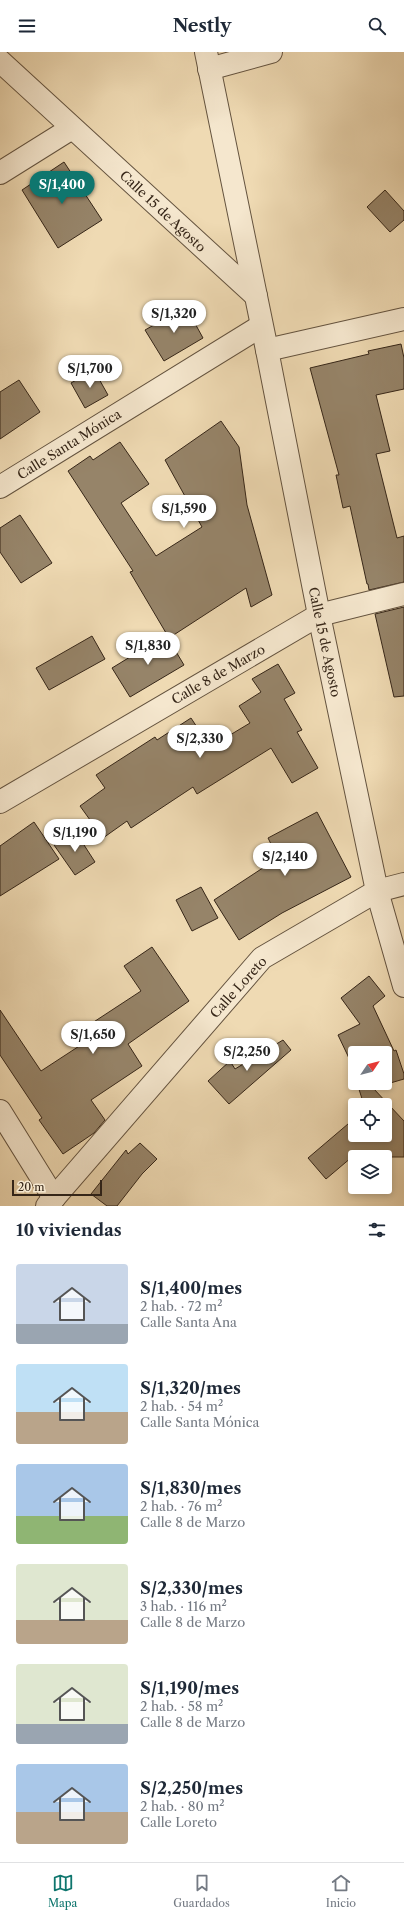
<!DOCTYPE html>
<html lang="es">
<head>
<meta charset="utf-8">
<style>
	:root { --surface:#fff; --page:#f2f2f3; --text:#1f2937; --muted:#747a83; --line:#e0e1e3; --accent:#0f766e }
	body { margin:0; font-family:"Libre Caslon Text",serif; background:var(--page); color:var(--text); height:100vh; display:flex; flex-direction:column; font-size:15px; white-space:nowrap }
	* { box-sizing:border-box; margin:0 }
	p { font-size:13px; color:var(--muted) }
	.icon { flex:none; width:22px; height:22px; fill:none; stroke:currentColor; stroke-width:2; stroke-linecap:round; stroke-linejoin:round }
	.map { position:relative; height:1154px; overflow:hidden }
	.panel { display:flex; flex-direction:column; background:var(--surface); flex:1 }
	.panel>* { flex:none }
	.needle { width:26px; rotate:55deg }
	.tools { position:absolute; left:348px; top:994px; display:grid; gap:8px }
	.tools a { display:grid; place-items:center; width:44px; height:44px; border-radius:4px; background:var(--surface); box-shadow:0 2px 6px #0003; font-size:20px }
	.scale { position:absolute; left:12px; bottom:10px; width:90px; box-sizing:border-box; padding-left:4px; border:2px solid #362618; border-top:0; font-size:11px; line-height:14px; white-space:nowrap; color:#362618; -webkit-text-stroke:3px #f5e7ce; paint-order:stroke }
	.price { position:absolute; translate:-50% -34px; padding:0 9px; border-radius:14px; background:#fff; color:#222; font-size:13px; line-height:26px; filter:drop-shadow(0 1px 2px #0008) }
	.price::after { content:''; position:absolute; left:50%; top:24px; width:12px; height:9px; margin-left:-6px; background:inherit; clip-path:polygon(0 0,100% 0,50% 100%) }
	.price.selected { background:var(--accent); color:#fff }
	ul { padding:0; list-style:none }
	li { display:flex; align-items:center; gap:12px; height:100px; padding:0 16px }
	li span { display:grid; place-items:center; flex:none; width:112px; height:80px; border-radius:4px; color:#555 }
	li>.icon { margin-inline-start:auto }
	span .icon { width:48px; height:48px; fill:#fffc; stroke-width:1 }
	li b { font-size:17px }
	h2 { display:flex; justify-content:space-between; align-items:center; height:48px; padding:0 16px; font-size:17px }
	header { display:flex; justify-content:space-between; align-items:center; height:52px; padding:0 16px; background:var(--surface); font-size:18px; font-weight:700 }
	.dock { display:flex; justify-content:space-around; align-items:center; height:56px; border-top:1px solid var(--line); background:var(--surface); font-size:11px; color:var(--muted) }
	.dock a { display:grid; justify-items:center; gap:2px }
	.dock .selected { color:var(--accent) }
	.map>svg:first-child { display:block }
</style>
</head>
<body>
<header><svg class="icon" aria-label="menu" viewBox="0 0 24 24"><path d="M4 6h16M4 12h16M4 18h16"/></svg>Nestly<svg class="icon" aria-label="search" viewBox="0 0 24 24"><circle cx="10" cy="10" r="6"/><path d="M15 15l6 6"/></svg></header>
<div class="map">
<svg width="404" height="1154" viewBox="0 0 404 1154">
	<rect width="100%" height="100%" fill="#efdab3"/>
	<filter id="stains"><feTurbulence type="fractalNoise" baseFrequency=".005" numOctaves="4"/><feColorMatrix values="0 0 0 0 .2 0 0 0 0 .09 0 0 0 0 .02 0 0 0 .5 -.17"/></filter>
	<radialGradient id="worn" r=".72"><stop offset=".6" stop-color="#630" stop-opacity="0"/><stop offset="1" stop-color="#630" stop-opacity=".3"/></radialGradient>
	<g fill="#968469" stroke="#362618">
		<polygon points="64,110 102,168 58,196 22,138"/>
		<polygon points="385,138 404,159 404,168 390,180 367,155"/>
		<polygon points="186,255 203,286 164,309 145,278"/>
		<polygon points="401,292 404,306 404,337 376,343 390,399 376,402 397,486 404,484 404,530 369,538 368,532 367,532 350,454 343,456 336,423 339,423 310,316 369,302 368,299"/>
		<polygon points="94,318 108,343 85,356 71,331"/>
		<polygon points="19,328 40,360 0,387 0,340"/>
		<polygon points="221,369 239,395 247,453 272,543 251,555 246,536 169,586 130,520 133,519 68,419 90,404 93,408 120,390 149,432 121,451 156,504 202,475 165,408"/>
		<polygon points="20,463 52,511 21,531 0,500 0,476"/>
		<polygon points="404,555 404,644 394,645 375,562"/>
		<polygon points="166,583 184,613 130,645 112,616"/>
		<polygon points="92,584 105,607 49,638 36,616"/>
		<polygon points="278,612 295,641 284,647 302,678 297,680 318,716 292,731 271,696 197,742 193,735 131,776 127,769 103,786 80,754 105,736 96,723 155,685 157,688 191,666 210,695 250,671 239,654 261,640 252,627"/>
		<polygon points="317,760 351,825 282,861 239,888 214,848 278,806 268,786"/>
		<polygon points="34,770 59,807 0,844 0,794"/>
		<polygon points="75,779 95,810 75,823 54,793"/>
		<polygon points="201,835 218,866 192,879 176,848"/>
		<polygon points="152,895 189,949 128,992 142,1014 91,1048 105,1068 94,1081 63,1102 39,1068 42,1066 0,1003 0,958 41,1019 90,987 83,977 141,939 124,914"/>
		<polygon points="369,924 385,944 373,954 394,999 396,998 404,1022 404,1027 373,1036 404,1069 404,1105 352,1105 326,1127 308,1106 355,1066 355,1083 385,1083 385,1053 364,1053 357,1031 385,1031 385,1001 355,1001 355,1025 348,1004 338,983 360,972 341,946"/>
		<polygon points="283,988 291,998 229,1052 208,1029 230,1009 235,1017"/>
		<polygon points="140,1091 157,1107 142,1122 117,1154 107,1154 91,1142 126,1098 128,1102"/>
	</g>
	<g fill="none" stroke-linecap="round" stroke-linejoin="round">
		<defs>
			<g id="minor">
				<polyline points="0,9 256,244"/>
				<polyline points="209,17 271,0"/>
				<polyline points="0,121 72,76"/>
				<polyline points="267,298 404,267"/>
				<polyline points="0,435 261,274"/>
				<polyline points="0,750 319,563 404,542"/>
				<polyline points="0,1059 54,1146"/>
				<polyline points="47,1154 262,906 377,839 404,832"/>
			</g>
			<polyline id="tertiary" points="206,0 267,298 319,563 377,839 404,934"/>
		</defs>
		<use href="#minor" stroke="#64533f" stroke-width="24"/>
		<use href="#tertiary" stroke="#64533f" stroke-width="24"/>
		<use href="#minor" stroke="#f5e7ce" stroke-width="22"/>
		<use href="#tertiary" stroke="#f5e7ce" stroke-width="22"/>
	</g>
	<g text-anchor="middle" dominant-baseline="central" stroke-width="3" stroke-linejoin="round" paint-order="stroke">
		<g font-size="13" fill="#362618" stroke="#f5e7ce">
			<text transform="translate(163 159) rotate(43)">Calle 15 de Agosto</text>
			<text transform="translate(69 392) rotate(-32)">Calle Santa Mónica</text>
			<text transform="translate(325 590) rotate(78)">Calle 15 de Agosto</text>
			<text transform="translate(218 622) rotate(-30)">Calle 8 de Marzo</text>
			<text transform="translate(238 935) rotate(-48)">Calle Loreto</text>
		</g>
	</g>
	<rect width="100%" height="100%" filter="url(#stains)"/>
	<rect width="100%" height="100%" fill="url(#worn)"/>
</svg>
<div class="tools">
<a><svg class="needle" viewBox="-14 -14 28 28"><path d="M0-13l5 13h-10z" fill="#e53935"/><path d="M0 13l5-13h-10z" fill="#747a83"/></svg></a>
<a><svg class="icon" aria-label="locate" viewBox="0 0 24 24"><circle cx="12" cy="12" r="6"/><path d="M12 2v4M12 18v4M2 12h4M18 12h4"/></svg></a>
<a><svg class="icon" aria-label="layers" viewBox="0 0 24 24"><path d="M12 4l9 5-9 5-9-5zM3 14l9 5 9-5"/></svg></a>
</div>
<div class="scale">20 m</div>
<b class="price selected" style="left:62px;top:153px">S/1,400</b>
<b class="price" style="left:174px;top:282px">S/1,320</b>
<b class="price" style="left:90px;top:337px">S/1,700</b>
<b class="price" style="left:184px;top:477px">S/1,590</b>
<b class="price" style="left:148px;top:614px">S/1,830</b>
<b class="price" style="left:200px;top:707px">S/2,330</b>
<b class="price" style="left:75px;top:801px">S/1,190</b>
<b class="price" style="left:285px;top:825px">S/2,140</b>
<b class="price" style="left:93px;top:1003px">S/1,650</b>
<b class="price" style="left:247px;top:1020px">S/2,250</b>
</div>
<section class="panel">
<h2>10 viviendas<svg class="icon" aria-label="filters" viewBox="0 0 24 24"><path d="M4 7h16M4 17h16"/><circle cx="9" cy="7" r="2"/><circle cx="15" cy="17" r="2"/></svg></h2>
<ul>
<li><span style="background:linear-gradient(#c9d6e8 75%,#9aa5b1 0)"><svg class="icon" aria-label="home" viewBox="0 0 24 24"><path d="M3 11l9-7 9 7M6 9v11h12V9"/></svg></span><div><b>S/1,400/mes</b><p>2 hab. · 72 m²</p><p>Calle Santa Ana</p></div></li>
<li><span style="background:linear-gradient(#bfe0f5 60%,#b9a48a 0)"><svg class="icon" aria-label="home" viewBox="0 0 24 24"><path d="M3 11l9-7 9 7M6 9v11h12V9"/></svg></span><div><b>S/1,320/mes</b><p>2 hab. · 54 m²</p><p>Calle Santa Mónica</p></div></li>
<li><span style="background:linear-gradient(#a9c7e8 65%,#8fb573 0)"><svg class="icon" aria-label="home" viewBox="0 0 24 24"><path d="M3 11l9-7 9 7M6 9v11h12V9"/></svg></span><div><b>S/1,830/mes</b><p>2 hab. · 76 m²</p><p>Calle 8 de Marzo</p></div></li>
<li><span style="background:linear-gradient(#dfe7d0 70%,#b9a48a 0)"><svg class="icon" aria-label="home" viewBox="0 0 24 24"><path d="M3 11l9-7 9 7M6 9v11h12V9"/></svg></span><div><b>S/2,330/mes</b><p>3 hab. · 116 m²</p><p>Calle 8 de Marzo</p></div></li>
<li><span style="background:linear-gradient(#dfe7d0 75%,#9aa5b1 0)"><svg class="icon" aria-label="home" viewBox="0 0 24 24"><path d="M3 11l9-7 9 7M6 9v11h12V9"/></svg></span><div><b>S/1,190/mes</b><p>2 hab. · 58 m²</p><p>Calle 8 de Marzo</p></div></li>
<li><span style="background:linear-gradient(#a9c7e8 60%,#b9a48a 0)"><svg class="icon" aria-label="home" viewBox="0 0 24 24"><path d="M3 11l9-7 9 7M6 9v11h12V9"/></svg></span><div><b>S/2,250/mes</b><p>2 hab. · 80 m²</p><p>Calle Loreto</p></div></li>
</ul>
</section>
<nav class="dock">
<a class="selected"><svg class="icon" aria-label="map" viewBox="0 0 24 24"><path d="M3 6l6-2 6 2 6-2v14l-6 2-6-2-6 2zM9 4v14M15 6v14"/></svg>Mapa</a>
<a><svg class="icon" aria-label="saved" viewBox="0 0 24 24"><path d="M7 4h10v16l-5-4-5 4z"/></svg>Guardados</a>
<a><svg class="icon" aria-label="home" viewBox="0 0 24 24"><path d="M3 11l9-7 9 7M6 9v11h12V9"/></svg>Inicio</a>
</nav>
</body>
</html>
